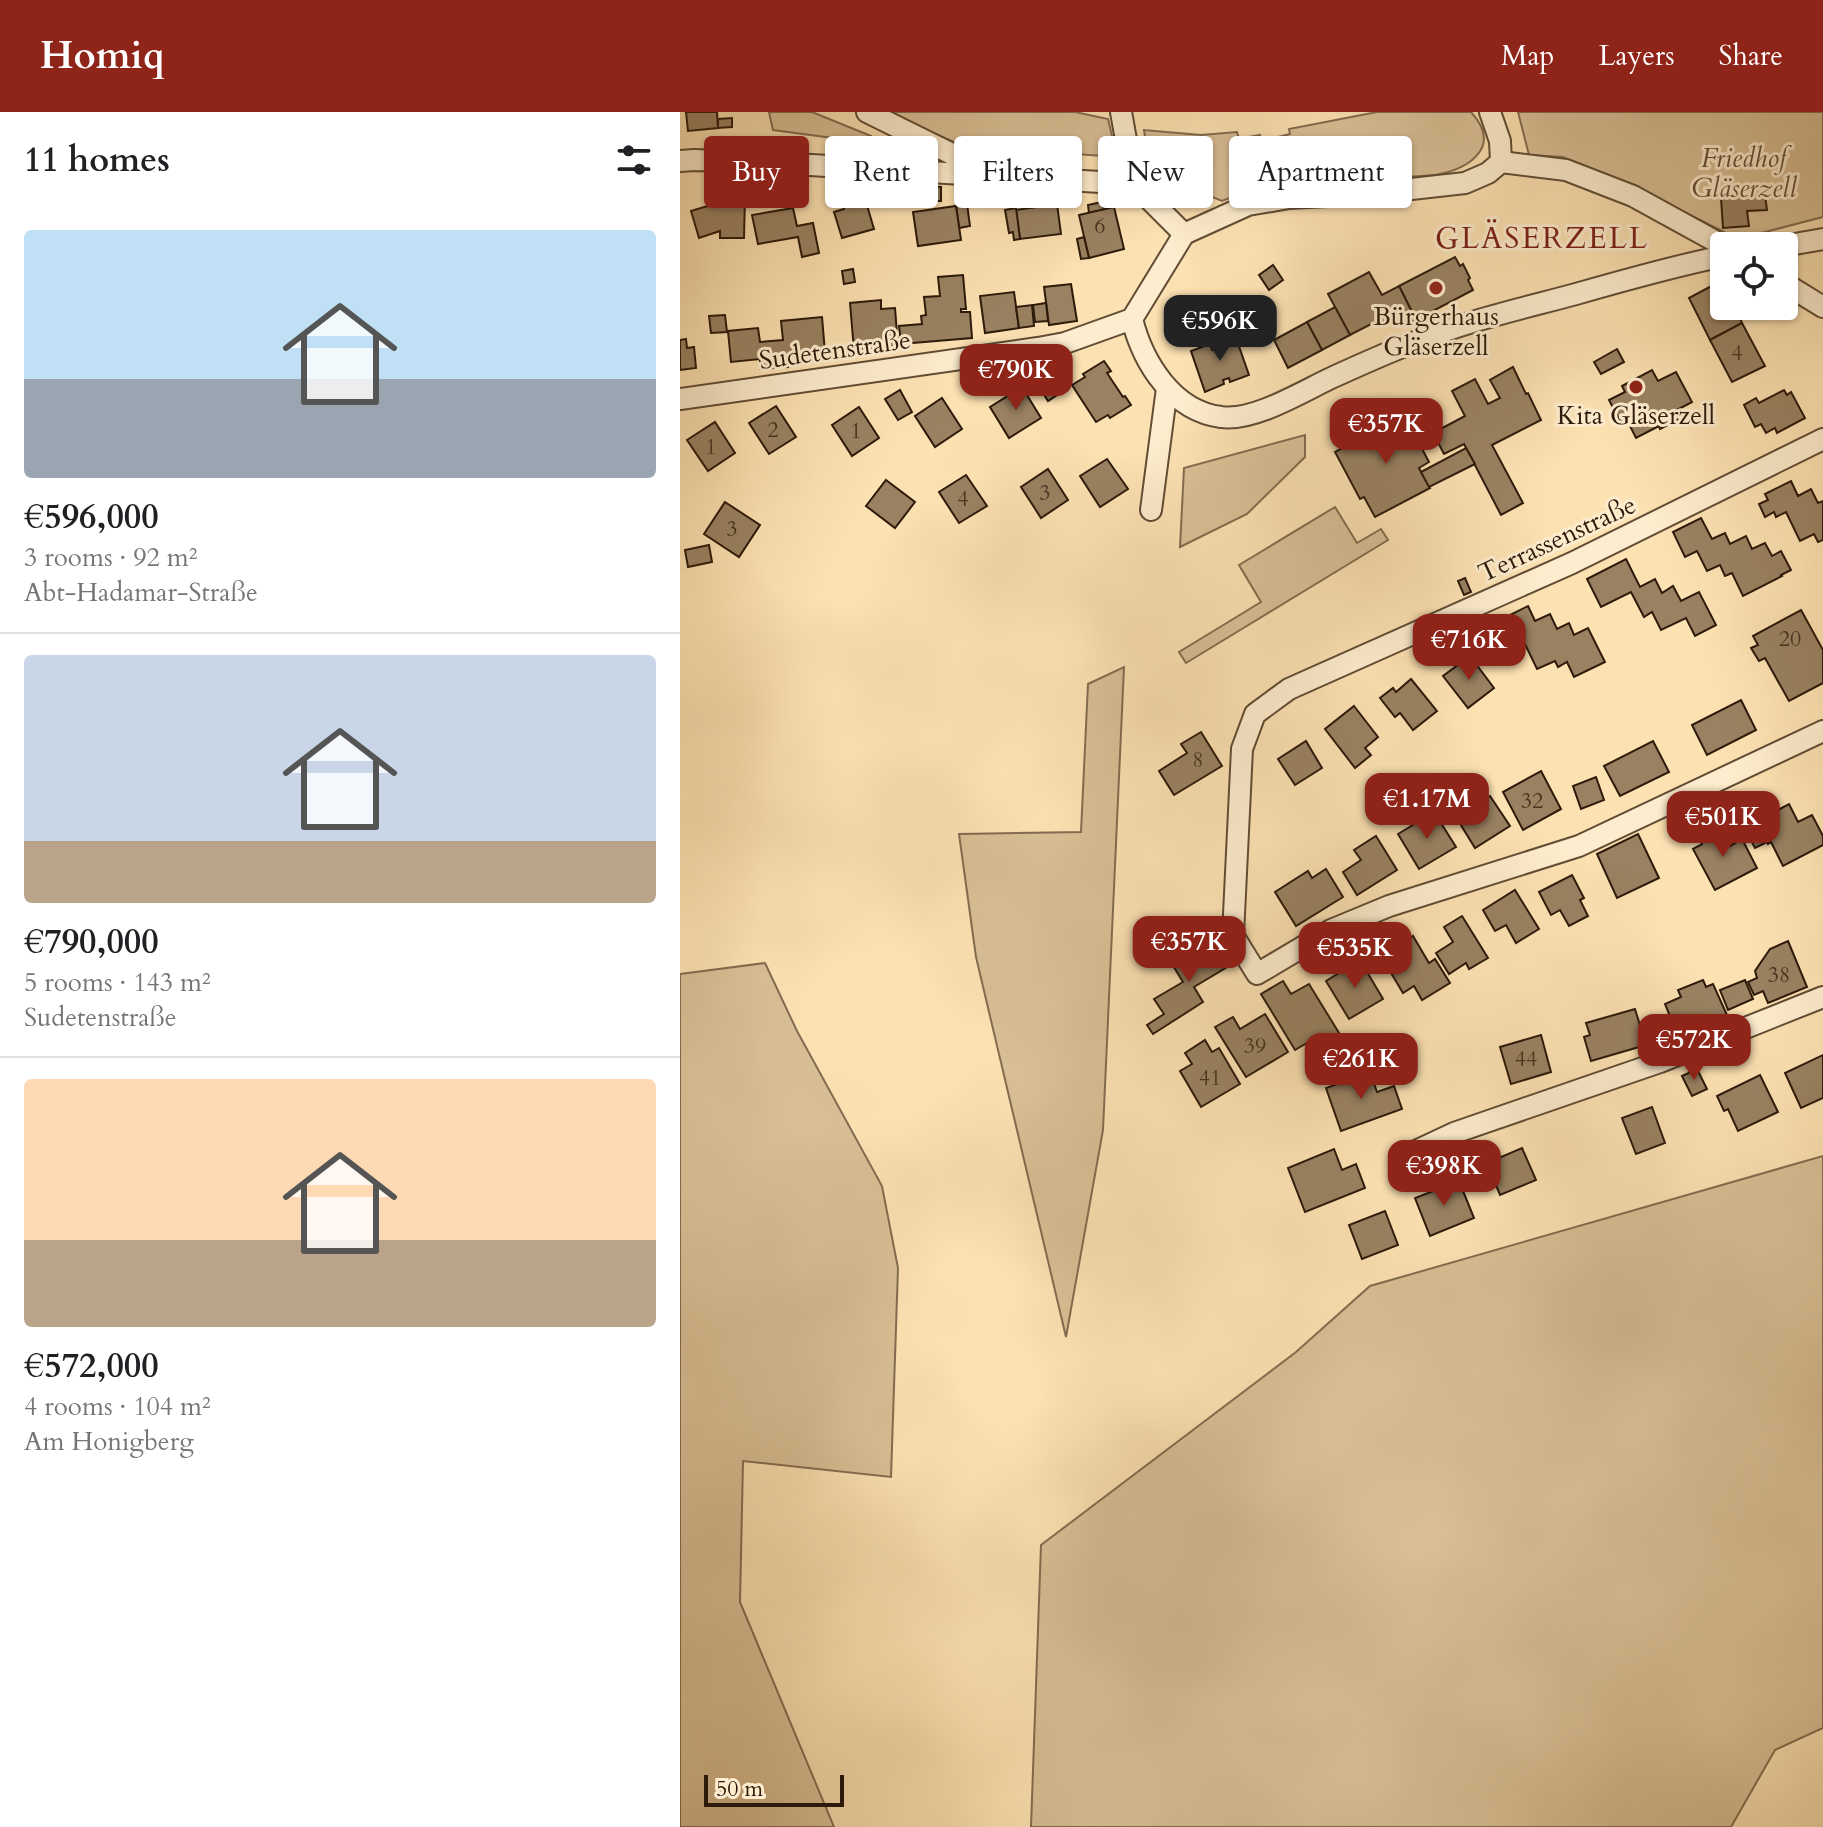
<!DOCTYPE html>
<html lang="en">
<head>
<meta charset="utf-8">
<style>
	:root { --surface:#fff; --page:#f6f6f6; --text:#202124; --muted:#757577; --line:#e0e0e0; --accent:#8f2418 }
	body { margin:0; font-family:Cardo,serif; background:var(--page); color:var(--text); height:100vh; display:flex; flex-direction:column; font-size:30px; white-space:nowrap }
	* { box-sizing:border-box; margin:0 }
	p { font-size:26px; color:var(--muted) }
	.icon { flex:none; width:44px; height:44px; fill:none; stroke:currentColor; stroke-width:2; stroke-linecap:round; stroke-linejoin:round }
	.map { position:relative; flex:1; overflow:hidden }
	.side { display:flex; flex-direction:column; background:var(--surface); width:680px }
	.side>* { flex:none }
	.guide { position:absolute; left:24px; top:24px; width:760px; height:72px; display:flex; gap:16px }
	.fabs { position:absolute; left:1030px; top:120px; display:grid; gap:16px }
	.fabs a { display:grid; place-items:center; width:88px; height:88px; border-radius:8px; background:var(--surface); box-shadow:0 2px 6px #0004; font-size:40px }
	.scale { position:absolute; left:24px; bottom:20px; width:140px; box-sizing:border-box; padding-left:8px; border:4px solid #2d1a0a; border-top:0; font-size:22px; line-height:28px; white-space:nowrap; color:#2d1a0a; -webkit-text-stroke:6px #fdeccd; paint-order:stroke }
	.price { position:absolute; translate:-50% -68px; padding:0 18px; border-radius:16px; background:var(--accent); color:#fff; font-size:26px; line-height:52px; filter:drop-shadow(0 2px 4px #0008) }
	.price::after { content:''; position:absolute; left:50%; top:48px; width:24px; height:18px; margin-left:-12px; background:inherit; clip-path:polygon(0 0,100% 0,50% 100%) }
	.price.on { background:#222; color:#fff }
	ul { padding:0; list-style:none }
	li { display:grid; align-content:center; gap:16px; height:424px; padding:0 24px }
	li+li { border-top:2px solid var(--line) }
	li span { display:grid; place-items:center; height:248px; border-radius:8px; color:#555 }
	li>.icon { margin-inline-start:auto }
	span .icon { width:144px; height:144px; fill:#fffc; stroke-width:1 }
	li b { font-size:34px }
	h2 { display:flex; justify-content:space-between; align-items:center; height:96px; padding:0 24px; font-size:34px }
	.chip { padding:0 28px; border-radius:8px; background:var(--surface); box-shadow:0 2px 6px #0004; font-size:28px; line-height:72px }
	.chip.on { background:var(--accent); color:#fff }
	header { display:flex; align-items:center; gap:48px; box-sizing:border-box; height:112px; padding:0 40px; background:var(--accent); color:#fff }
	header strong { font-size:38px }
	nav { display:flex; gap:44px; margin-inline-start:auto; font-size:28px }
	main { display:flex; flex:1; min-height:0 }
	.map>svg:first-child { display:block }
</style>
</head>
<body>
<header>
<strong>Homiq</strong>
<nav><a>Map</a><a>Layers</a><a>Share</a></nav>
</header>
<main>
<section class="side">
<h2>11 homes<svg class="icon" aria-label="filters" viewBox="0 0 24 24"><path d="M4 7h16M4 17h16"/><circle cx="9" cy="7" r="2"/><circle cx="15" cy="17" r="2"/></svg></h2>
<ul>
<li><span style="background:linear-gradient(#bfe0f5 60%,#9aa5b1 0)"><svg class="icon" aria-label="home" viewBox="0 0 24 24"><path d="M3 11l9-7 9 7M6 9v11h12V9"/></svg></span><div><b>€596,000</b><p>3 rooms · 92 m²</p><p>Abt-Hadamar-Straße</p></div></li>
<li><span style="background:linear-gradient(#c9d6e8 75%,#b9a48a 0)"><svg class="icon" aria-label="home" viewBox="0 0 24 24"><path d="M3 11l9-7 9 7M6 9v11h12V9"/></svg></span><div><b>€790,000</b><p>5 rooms · 143 m²</p><p>Sudetenstraße</p></div></li>
<li><span style="background:linear-gradient(#ffd9b3 65%,#b9a48a 0)"><svg class="icon" aria-label="home" viewBox="0 0 24 24"><path d="M3 11l9-7 9 7M6 9v11h12V9"/></svg></span><div><b>€572,000</b><p>4 rooms · 104 m²</p><p>Am Honigberg</p></div></li>
</ul>
</section>
<div class="map">
<svg width="1143" height="1715" viewBox="0 0 1143 1715">
	<rect width="100%" height="100%" fill="#fce1b2"/>
	<filter id="stains"><feTurbulence type="fractalNoise" baseFrequency=".0025" numOctaves="4"/><feColorMatrix values="0 0 0 0 .2 0 0 0 0 .09 0 0 0 0 .02 0 0 0 .5 -.17"/></filter>
	<radialGradient id="worn" r=".72"><stop offset=".6" stop-color="#630" stop-opacity="0"/><stop offset="1" stop-color="#630" stop-opacity=".3"/></radialGradient>
	<g fill="#d9bf95" stroke="#836c50" stroke-width="2">
		<polygon points="89,0 132,0 191,24 191,31 93,18"/>
		<polygon points="206,0 395,0 428,7 437,45 283,34"/>
		<path d="M 697,0 L 791,0 C 823,35 789,57 755,63 L 594,74 L 568,79 L 542,89 L 503,73 L 501,60 L 470,57 L 464,18 L 521,23 L 557,20 L 559,27 L 580,23 L 582,29 L 610,22 L 609,17 Z"/>
		<polygon points="838,0 1143,0 1143,105 1058,127 1010,103 883,45 849,43"/>
		<polygon points="625,323 625,345 567,402 500,435 504,356"/>
		<polygon points="655,395 677,431 701,417 708,428 506,551 499,540 581,490 559,453"/>
		<polygon points="444,555 423,1018 386,1225 296,845 279,722 401,720 408,572"/>
		<polygon points="85,851 117,919 202,1074 218,1156 211,1365 63,1349 60,1490 154,1715 0,1715 0,862"/>
		<polygon points="1143,1044 1143,1616 1095,1638 1051,1715 351,1715 361,1433 616,1240 690,1174"/>
	</g>
	<g fill="#998161" stroke="#2d1a0a" stroke-width="2">
		<polygon points="6,0 37,0 38,16 8,19"/>
		<polygon points="52,6 52,15 38,16 38,7"/>
		<polygon points="210,73 211,85 201,86 200,74"/>
		<polygon points="242,74 261,75 261,89 241,89"/>
		<polygon points="175,82 178,93 186,90 194,117 162,126 154,100 164,97 161,87"/>
		<polygon points="41,83 65,84 64,126 40,126 40,119 19,126 11,99 41,90"/>
		<polygon points="1085,83 1087,98 1067,99 1069,114 1043,116 1041,86"/>
		<polygon points="422,90 424,98 409,101 408,93"/>
		<polygon points="287,92 290,114 279,116 276,94"/>
		<polygon points="377,92 381,122 340,127 336,98"/>
		<polygon points="276,94 281,128 238,134 233,100"/>
		<polygon points="434,95 444,137 409,146 399,103"/>
		<polygon points="113,96 117,114 133,111 139,141 122,145 118,125 78,132 72,103"/>
		<polygon points="336,96 340,127 334,128 333,120 329,121 325,98"/>
		<polygon points="404,125 409,146 401,147 397,127"/>
		<polygon points="775,145 780,154 783,152 790,166 788,168 793,178 736,208 719,174"/>
		<polygon points="593,153 603,168 589,178 579,163"/>
		<polygon points="173,157 175,170 164,172 162,159"/>
		<polygon points="689,160 702,183 719,174 736,208 733,210 730,204 715,211 712,205 698,212 697,209 670,223 648,182"/>
		<polygon points="283,163 286,197 281,197 281,200 290,200 292,226 221,232 219,214 242,212 241,204 246,203 244,185 260,184 258,165"/>
		<polygon points="1041,169 1044,176 1044,194 1054,194 1062,211 1030,228 1009,186"/>
		<polygon points="391,172 397,209 369,213 364,175"/>
		<polygon points="334,180 339,216 305,221 300,184"/>
		<polygon points="201,188 201,197 215,196 218,234 174,238 170,191"/>
		<polygon points="366,191 368,209 355,210 353,193"/>
		<polygon points="352,193 354,214 339,216 336,195"/>
		<polygon points="655,195 670,223 642,238 627,210"/>
		<polygon points="45,203 47,220 31,221 29,204"/>
		<polygon points="142,205 145,240 107,244 108,255 80,257 80,247 51,250 48,219 78,216 80,230 103,228 101,209"/>
		<polygon points="627,210 642,238 608,256 594,228"/>
		<polygon points="1062,211 1085,254 1052,270 1030,228"/>
		<polygon points="555,223 569,263 550,270 549,266 543,268 544,272 525,280 511,239 530,232 532,238 538,236 536,230"/>
		<polygon points="6,227 7,236 14,235 16,256 0,258 0,228"/>
		<polygon points="937,237 944,250 921,262 914,250"/>
		<polygon points="424,249 431,259 427,261 443,285 445,284 451,293 430,306 428,303 416,310 392,273 405,265 403,262"/>
		<polygon points="833,255 846,282 848,281 861,308 812,333 843,391 821,403 784,332 764,342 753,321 785,304 772,279 795,267 808,292 820,286 810,268"/>
		<polygon points="972,258 978,269 996,260 1012,290 995,299 999,307 980,317 979,314 956,326 948,310 942,313 929,288 945,280 942,274"/>
		<polygon points="370,259 382,280 368,289 355,268"/>
		<polygon points="342,275 361,306 329,326 310,295"/>
		<polygon points="220,278 232,300 218,308 205,287"/>
		<polygon points="1104,278 1107,283 1111,280 1125,306 1097,321 1095,316 1086,321 1081,312 1075,315 1064,293 1076,286 1079,291"/>
		<polygon points="262,286 282,317 255,335 235,304"/>
		<polygon points="96,294 116,325 89,342 69,311"/>
		<polygon points="179,295 199,326 172,344 152,313"/>
		<polygon points="724,303 749,350 739,356 750,376 695,405 684,385 680,387 655,340"/>
		<polygon points="35,310 55,341 28,359 7,328"/>
		<polygon points="786,336 795,352 749,375 741,360"/>
		<polygon points="427,347 448,377 420,395 400,364"/>
		<polygon points="368,357 388,388 361,406 341,375"/>
		<polygon points="286,363 307,394 279,411 259,380"/>
		<polygon points="206,368 235,390 215,416 186,394"/>
		<polygon points="1111,369 1118,384 1131,377 1138,391 1143,389 1143,428 1138,430 1134,422 1120,429 1106,400 1096,405 1094,400 1085,405 1079,392 1088,388 1085,382"/>
		<polygon points="45,390 80,413 59,445 24,422"/>
		<polygon points="1021,406 1032,427 1045,421 1050,432 1066,424 1072,437 1085,431 1092,444 1101,439 1111,458 1101,463 1102,464 1063,484 1052,461 1045,464 1040,453 1027,459 1017,439 1005,445 993,420"/>
		<polygon points="29,433 32,450 8,455 5,438"/>
		<polygon points="946,447 960,475 975,467 982,481 993,474 1001,489 1019,480 1036,513 1015,524 1006,506 981,518 972,500 964,505 951,480 921,495 907,467"/>
		<polygon points="785,466 791,480 784,483 778,469"/>
		<polygon points="848,494 855,509 870,502 877,517 889,511 894,523 908,516 925,550 894,565 887,550 878,555 875,549 857,557 845,532 826,542 812,512"/>
		<polygon points="1121,498 1143,538 1143,571 1109,589 1085,546 1079,549 1071,536 1078,533 1073,524"/>
		<polygon points="790,544 814,576 788,596 763,564"/>
		<polygon points="731,567 757,599 733,618 720,601 715,605 700,586 713,576 716,580"/>
		<polygon points="1061,588 1076,618 1027,643 1012,613"/>
		<polygon points="674,594 698,625 685,636 691,643 675,656 645,617"/>
		<polygon points="521,620 542,654 494,683 479,659 507,641 501,632"/>
		<polygon points="626,629 642,656 615,673 598,647"/>
		<polygon points="973,629 989,660 940,684 924,654"/>
		<polygon points="861,659 881,697 843,718 823,680"/>
		<polygon points="916,665 924,688 901,697 893,674"/>
		<polygon points="810,684 830,714 795,736 776,705"/>
		<polygon points="1109,692 1118,710 1132,703 1143,724 1143,733 1103,754 1091,730 1088,732 1087,730 1075,736 1068,723 1079,717 1076,710"/>
		<polygon points="754,700 776,735 739,757 718,722"/>
		<polygon points="1033,718 1037,724 1043,721 1050,734 1062,727 1077,756 1035,778 1013,737 1022,732 1019,726"/>
		<polygon points="958,722 979,766 937,786 917,742"/>
		<polygon points="696,724 717,758 677,783 663,760 681,748 674,738"/>
		<polygon points="646,757 663,785 616,814 595,780 628,759 632,766"/>
		<polygon points="892,763 904,786 900,788 908,804 889,814 880,798 871,803 859,780"/>
		<polygon points="835,778 859,817 836,831 826,813 815,819 803,798"/>
		<polygon points="782,804 808,846 789,857 786,851 769,862 756,841 773,830 764,815"/>
		<polygon points="733,824 749,851 755,847 770,871 742,888 734,874 723,881 701,844"/>
		<polygon points="532,827 549,854 514,875 523,890 473,922 467,913 484,902 474,887 503,870 492,852"/>
		<polygon points="1108,829 1127,875 1088,891 1083,879 1074,883 1068,870 1077,866 1075,859 1090,837"/>
		<polygon points="680,848 703,887 669,907 646,869"/>
		<polygon points="1023,868 1026,875 1033,872 1047,903 998,924 985,892 1001,885 998,878"/>
		<polygon points="1065,868 1073,887 1048,898 1040,878"/>
		<polygon points="603,869 611,882 629,872 659,921 643,931 639,924 615,938 581,882"/>
		<polygon points="955,897 966,933 911,949 904,925 910,923 906,911"/>
		<polygon points="585,902 608,940 566,965 535,915 553,905 560,917"/>
		<polygon points="861,923 871,960 831,972 820,935"/>
		<polygon points="525,928 532,940 539,936 560,972 521,995 500,959 512,952 505,941"/>
		<polygon points="1143,943 1143,986 1121,996 1105,961"/>
		<polygon points="1017,957 1027,977 1012,984 1002,964"/>
		<polygon points="690,960 697,980 714,974 722,997 661,1019 646,976"/>
		<polygon points="1080,963 1098,1000 1058,1019 1048,997 1044,999 1037,984"/>
		<polygon points="972,995 985,1031 956,1042 942,1006"/>
		<polygon points="842,1036 856,1068 820,1083 807,1051"/>
		<polygon points="654,1037 662,1058 676,1052 685,1076 625,1100 608,1056"/>
		<polygon points="779,1069 794,1106 750,1124 735,1086"/>
		<polygon points="705,1099 718,1133 682,1147 669,1113"/>
	</g>
	<g fill="none" stroke-linecap="round" stroke-linejoin="round">
		<defs>
			<g id="street">
				<polyline points="187,0 274,43 278,52 278,61"/>
				<polyline points="441,0 454,72 504,122"/>
				<polyline points="810,0 820,29 821,50"/>
				<polyline points="0,49 14,48 80,50 454,72"/>
				<polyline points="821,50 886,58 953,84 1044,134"/>
				<polyline points="504,122 568,93 609,86 687,82 785,71 808,61 821,50"/>
				<polyline points="1103,134 1143,127"/>
				<polyline points="1104,171 1143,195"/>
				<path d="M 452,207 C 463,251 493,299 541,305 C 572,310 620,281 649,267 C 697,245 745,224 796,209 C 829,199 863,191 896,182 C 945,168 994,154 1044,144"/>
				<polyline points="0,287 358,236 385,231 452,207 504,122"/>
				<polyline points="1143,327 892,451 609,577 575,602 562,637 553,823 577,862 651,818 709,794 899,734 1143,619"/>
				<polyline points="471,398 487,276"/>
				<polyline points="725,1044 774,1021 980,950 1143,885"/>
			</g>
		</defs>
		<use href="#street" stroke="#614c34" stroke-width="24"/>
		<use href="#street" stroke="#fdeccd" stroke-width="20"/>
	</g>
	<g fill="#8f2418" stroke="#fdeccd" stroke-width="3">
		<circle cx="756" cy="176" r="8"/>
		<circle cx="956" cy="275" r="8"/>
	</g>
	<g text-anchor="middle" dominant-baseline="central" stroke-width="6" stroke-linejoin="round" paint-order="stroke">
		<g font-size="22" fill="#483420">
			<text x="420" y="114">6</text>
			<text x="1057" y="241">4</text>
			<text x="93" y="318">2</text>
			<text x="176" y="319">1</text>
			<text x="31" y="335">1</text>
			<text x="365" y="381">3</text>
			<text x="283" y="387">4</text>
			<text x="52" y="417">3</text>
			<text x="1110" y="527">20</text>
			<text x="518" y="648">8</text>
			<text x="852" y="689">32</text>
			<text x="1099" y="863">38</text>
			<text x="575" y="934">39</text>
			<text x="846" y="947">44</text>
			<text x="530" y="966">41</text>
		</g>
		<g font-size="26" font-style="italic" fill="#614c34" stroke="#fdeccd">
			<text x="1064" y="46">Friedhof<tspan x="1064" dy="30">Gläserzell</tspan></text>
		</g>
		<g font-size="26" fill="#2d1a0a" stroke="#fdeccd">
			<text x="756" y="204">Bürgerhaus<tspan x="756" dy="30">Gläserzell</tspan></text>
			<text x="956" y="303">Kita Gläserzell</text>
		</g>
		<g font-size="26" fill="#2d1a0a" stroke="#fdeccd">
			<text transform="translate(155 238) rotate(-8)">Sudetenstraße</text>
			<text transform="translate(877 427) rotate(-25)">Terrassenstraße</text>
		</g>
		<g font-size="30" letter-spacing="2" fill="#7a1f14" stroke="#fdeccd">
			<text x="862" y="126">GLÄSERZELL</text>
		</g>
	</g>
	<rect width="100%" height="100%" filter="url(#stains)"/>
	<rect width="100%" height="100%" fill="url(#worn)"/>
</svg>
<div class="fabs">
<a><svg class="icon" aria-label="locate" viewBox="0 0 24 24"><circle cx="12" cy="12" r="6"/><path d="M12 2v4M12 18v4M2 12h4M18 12h4"/></svg></a>
</div>
<div class="scale">50 m</div>
<b class="price on" style="left:540px;top:251px">€596K</b>
<b class="price" style="left:336px;top:300px">€790K</b>
<b class="price" style="left:706px;top:354px">€357K</b>
<b class="price" style="left:789px;top:570px">€716K</b>
<b class="price" style="left:747px;top:729px">€1.17M</b>
<b class="price" style="left:1043px;top:747px">€501K</b>
<b class="price" style="left:509px;top:872px">€357K</b>
<b class="price" style="left:675px;top:878px">€535K</b>
<b class="price" style="left:1014px;top:970px">€572K</b>
<b class="price" style="left:681px;top:989px">€261K</b>
<b class="price" style="left:764px;top:1096px">€398K</b>
<div class="guide">
<a class="chip on">Buy</a>
<a class="chip">Rent</a>
<a class="chip">Filters</a>
<a class="chip">New</a>
<a class="chip">Apartment</a>
</div>
</div>
</main>
</body>
</html>
